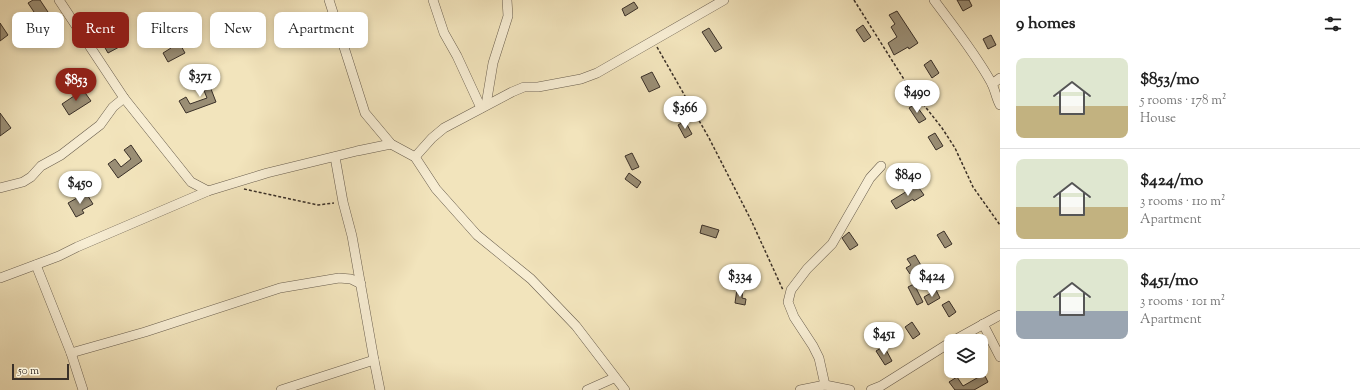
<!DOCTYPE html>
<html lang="en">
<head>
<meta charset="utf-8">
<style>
	:root { --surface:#fff; --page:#f6f6f6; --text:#222; --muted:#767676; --line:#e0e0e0; --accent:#8f2418 }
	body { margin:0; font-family:"Sorts Mill Goudy",serif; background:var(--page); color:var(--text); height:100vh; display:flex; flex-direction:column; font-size:15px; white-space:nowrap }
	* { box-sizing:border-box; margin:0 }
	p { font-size:13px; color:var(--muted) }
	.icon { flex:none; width:22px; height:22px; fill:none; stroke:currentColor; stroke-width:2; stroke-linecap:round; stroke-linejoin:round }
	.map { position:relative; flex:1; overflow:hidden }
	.details { display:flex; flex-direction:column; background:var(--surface); width:360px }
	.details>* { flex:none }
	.banner { position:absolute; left:12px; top:12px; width:380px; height:36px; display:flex; gap:8px }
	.fabs { position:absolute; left:944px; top:334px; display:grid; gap:8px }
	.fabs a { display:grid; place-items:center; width:44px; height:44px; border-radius:8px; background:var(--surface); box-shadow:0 2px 6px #0003; font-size:20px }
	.scale { position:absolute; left:12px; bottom:10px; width:57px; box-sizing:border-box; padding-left:4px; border:2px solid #3a3028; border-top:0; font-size:11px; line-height:14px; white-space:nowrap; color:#3a3028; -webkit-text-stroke:3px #f7edd3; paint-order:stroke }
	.price { position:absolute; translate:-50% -34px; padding:0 9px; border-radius:14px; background:#fff; color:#222; font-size:13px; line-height:26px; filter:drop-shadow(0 1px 2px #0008) }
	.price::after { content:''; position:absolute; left:50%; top:24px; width:12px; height:9px; margin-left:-6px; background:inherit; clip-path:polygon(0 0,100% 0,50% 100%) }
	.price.on { background:var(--accent); color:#fff }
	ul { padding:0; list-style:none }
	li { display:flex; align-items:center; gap:12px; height:100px; padding:0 16px }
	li+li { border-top:1px solid var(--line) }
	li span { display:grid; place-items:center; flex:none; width:112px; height:80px; border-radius:8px; color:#555 }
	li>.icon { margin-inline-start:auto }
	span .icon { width:48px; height:48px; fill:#fffc; stroke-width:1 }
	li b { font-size:17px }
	h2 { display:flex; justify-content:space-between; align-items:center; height:48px; padding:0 16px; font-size:17px }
	.tag { padding:0 14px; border-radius:8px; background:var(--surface); box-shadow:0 2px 6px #0003; font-size:14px; line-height:36px }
	.tag.on { background:var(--accent); color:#fff }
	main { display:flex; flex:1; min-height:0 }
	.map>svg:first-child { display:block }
</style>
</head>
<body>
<main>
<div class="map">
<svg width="1000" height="390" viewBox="0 0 1000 390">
	<rect width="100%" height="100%" fill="#f2e4bc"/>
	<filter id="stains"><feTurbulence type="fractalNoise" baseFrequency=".005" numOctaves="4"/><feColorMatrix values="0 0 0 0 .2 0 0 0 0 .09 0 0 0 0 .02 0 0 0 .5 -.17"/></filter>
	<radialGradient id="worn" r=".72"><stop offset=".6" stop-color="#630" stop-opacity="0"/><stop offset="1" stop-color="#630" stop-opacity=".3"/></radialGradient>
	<g fill="#9a8e75" stroke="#3a3028">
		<polygon points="33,0 40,0 48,12 32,22 28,15 34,12 28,3"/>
		<polygon points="957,0 969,0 972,6 963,11"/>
		<polygon points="634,2 638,8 625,16 622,9"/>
		<polygon points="897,11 918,43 909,49 908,47 894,55 888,43 897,37 891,27 895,24 889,15"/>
		<polygon points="0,23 8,35 0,41"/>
		<polygon points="863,25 871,37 864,42 856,30"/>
		<polygon points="709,28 722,48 715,52 702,32"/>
		<polygon points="172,30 185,53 168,62 163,53 171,48 164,34"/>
		<polygon points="991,35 996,45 988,49 983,39"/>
		<polygon points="108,37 111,43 117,39 121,46 108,53 101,41"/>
		<polygon points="931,60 939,73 932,78 924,65"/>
		<polygon points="652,72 660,87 649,92 641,77"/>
		<polygon points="206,76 216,102 186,113 179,101 186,97 190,104 207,98 199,78"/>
		<polygon points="83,90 91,101 69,115 62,104"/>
		<polygon points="915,104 926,119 919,123 909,108"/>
		<polygon points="0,113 11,128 0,136"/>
		<polygon points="685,121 692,134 685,138 678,125"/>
		<polygon points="935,133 943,146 936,150 928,137"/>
		<polygon points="131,145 142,161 118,178 108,164 115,159 121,167 131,159 124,150"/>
		<polygon points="632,153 639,167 632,170 625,156"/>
		<polygon points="629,173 641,182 637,188 625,179"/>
		<polygon points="917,185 924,195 914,201 913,199 896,209 891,201"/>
		<polygon points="86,193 93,204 82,210 84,213 76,217 68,203"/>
		<polygon points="702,225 719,230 716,238 700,233"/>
		<polygon points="944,231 952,244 945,248 937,235"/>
		<polygon points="849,232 858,245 850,250 842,238"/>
		<polygon points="915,255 922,267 910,274 906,268 911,265 907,259"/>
		<polygon points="914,284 923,302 917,305 908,287"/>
		<polygon points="737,289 743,290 742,298 746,299 745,305 735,303"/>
		<polygon points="936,290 940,298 928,305 924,297"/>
		<polygon points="949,301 956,312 949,317 942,305"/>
		<polygon points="912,322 920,334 913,339 905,327"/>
		<polygon points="884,346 892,361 885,365 876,351"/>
		<polygon points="984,374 988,382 974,390 955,390 949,382 957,377 963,386"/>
	</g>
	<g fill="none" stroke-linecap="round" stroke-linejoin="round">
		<defs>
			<g id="minor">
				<polyline points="59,0 124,98 191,182 208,191"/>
				<polyline points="329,0 365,113 391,144 415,157 436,189 477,235 531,279 576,326 625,390"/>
				<polyline points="433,0 444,33 457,56 481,108"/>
				<path d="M 934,0 C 954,27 975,53 991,82 C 995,89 996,98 1000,105"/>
				<polyline points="992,84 1000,78"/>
				<polyline points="486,105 493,63 508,16 507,0"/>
				<polyline points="335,157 343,202 352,236 374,360 380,390"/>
				<polyline points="415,157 432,138 444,128 512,92 524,87 538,87 581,79 597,73 724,0"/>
				<polyline points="0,188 23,182 31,177 41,166 61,155 100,125 113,107 124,98"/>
				<polyline points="36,265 71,353 83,390"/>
				<polyline points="0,278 59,256 77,247 208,191 267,173 357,151 391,144"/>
				<polyline points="983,324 1000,357"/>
				<polyline points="953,341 1000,315"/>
				<polyline points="71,353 145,332 280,288 339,278 351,279 361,284"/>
				<polyline points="825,385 819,358 813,346 794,317 788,302 791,290 807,269 832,244 870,178 881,166"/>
				<polyline points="281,390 374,360"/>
				<polyline points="587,390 614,378"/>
				<polyline points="800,390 825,385 850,390"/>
				<polyline points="871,390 881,386 951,342"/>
			</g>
		</defs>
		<use href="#minor" stroke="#685d4d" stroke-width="10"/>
		<g stroke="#3a3028" stroke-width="1.5" stroke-dasharray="3 2" stroke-linecap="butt">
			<polyline points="854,0 905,81 942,128 955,148 973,187 1000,225"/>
			<polyline points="657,47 709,138 751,220 783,290"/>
			<polyline points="244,189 318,205 334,203"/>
		</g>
		<use href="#minor" stroke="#f7edd3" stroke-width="9"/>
	</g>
	<rect width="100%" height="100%" filter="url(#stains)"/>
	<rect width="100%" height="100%" fill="url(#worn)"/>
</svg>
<div class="fabs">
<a><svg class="icon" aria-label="layers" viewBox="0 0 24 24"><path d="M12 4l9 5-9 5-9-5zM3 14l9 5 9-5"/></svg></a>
</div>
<div class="scale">50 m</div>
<b class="price" style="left:200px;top:98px">$371</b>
<b class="price on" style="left:76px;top:102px">$853</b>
<b class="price" style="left:917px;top:114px">$490</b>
<b class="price" style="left:685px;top:130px">$366</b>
<b class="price" style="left:908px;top:197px">$840</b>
<b class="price" style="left:80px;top:205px">$450</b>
<b class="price" style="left:740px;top:298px">$334</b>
<b class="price" style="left:932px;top:298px">$424</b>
<b class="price" style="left:884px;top:356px">$451</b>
<div class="banner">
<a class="tag">Buy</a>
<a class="tag on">Rent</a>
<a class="tag">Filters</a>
<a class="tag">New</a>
<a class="tag">Apartment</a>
</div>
</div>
<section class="details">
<h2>9 homes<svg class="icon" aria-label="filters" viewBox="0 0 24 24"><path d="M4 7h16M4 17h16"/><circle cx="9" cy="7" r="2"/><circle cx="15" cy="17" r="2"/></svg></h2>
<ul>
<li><span style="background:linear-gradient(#dfe7d0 60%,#c2b280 0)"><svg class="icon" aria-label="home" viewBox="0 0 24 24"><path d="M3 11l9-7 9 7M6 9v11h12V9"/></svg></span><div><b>$853/mo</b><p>5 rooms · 178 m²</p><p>House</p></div></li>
<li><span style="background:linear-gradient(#dfe7d0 60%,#c2b280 0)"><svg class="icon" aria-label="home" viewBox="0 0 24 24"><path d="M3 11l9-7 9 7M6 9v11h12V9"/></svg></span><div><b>$424/mo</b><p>3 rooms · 110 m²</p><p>Apartment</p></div></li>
<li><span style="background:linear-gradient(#dfe7d0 65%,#9aa5b1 0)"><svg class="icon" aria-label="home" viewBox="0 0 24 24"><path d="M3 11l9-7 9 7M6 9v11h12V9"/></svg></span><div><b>$451/mo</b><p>3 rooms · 101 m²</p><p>Apartment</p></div></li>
</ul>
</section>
</main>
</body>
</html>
